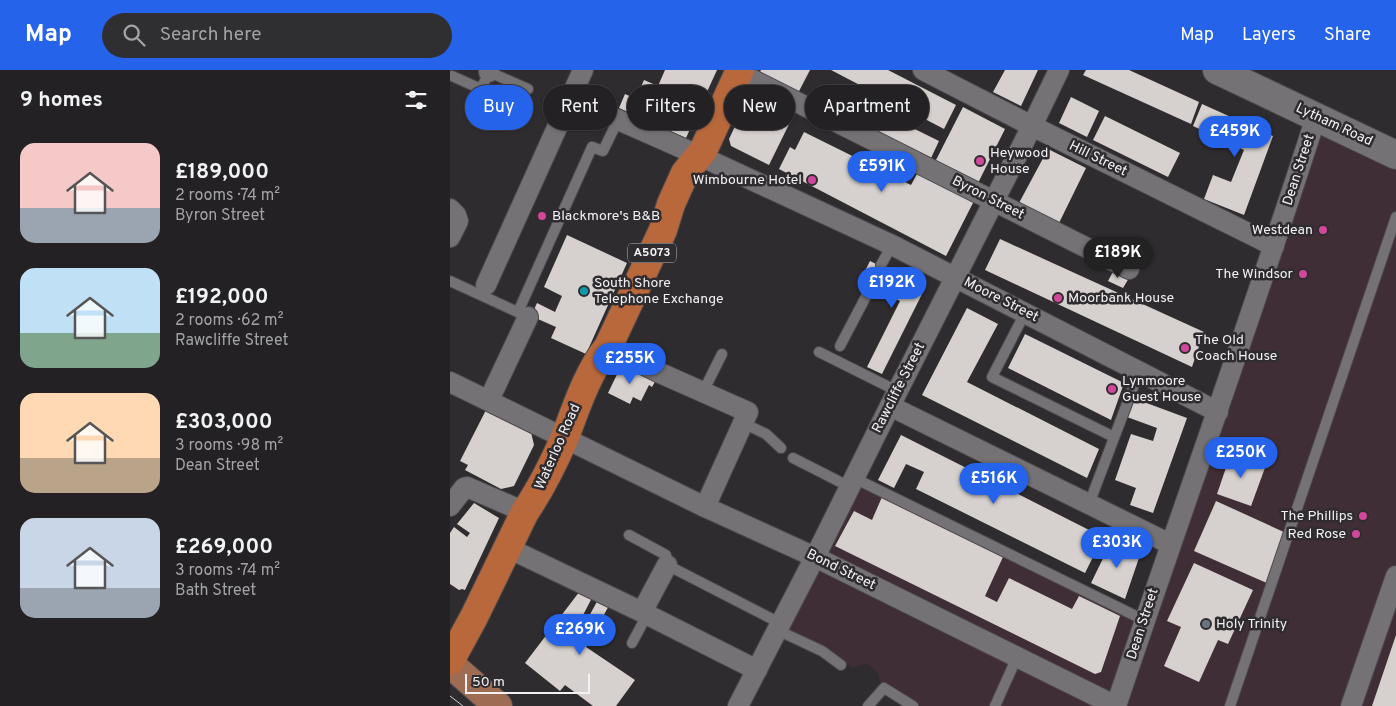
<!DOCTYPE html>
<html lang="en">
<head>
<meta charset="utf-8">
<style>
	:root { --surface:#232123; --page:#2f2e30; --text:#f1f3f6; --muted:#a3a3a6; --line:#403e41; --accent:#2563eb }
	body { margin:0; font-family:Overpass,sans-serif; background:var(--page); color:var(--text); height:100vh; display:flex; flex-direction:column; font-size:19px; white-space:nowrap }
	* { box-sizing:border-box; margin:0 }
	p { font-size:16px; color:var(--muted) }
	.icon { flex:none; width:28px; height:28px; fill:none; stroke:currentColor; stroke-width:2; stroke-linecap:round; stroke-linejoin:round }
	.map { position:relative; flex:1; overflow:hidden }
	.panel { display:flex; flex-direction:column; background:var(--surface); width:450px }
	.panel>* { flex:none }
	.top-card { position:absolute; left:15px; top:15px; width:475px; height:45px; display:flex; gap:10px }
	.scale { position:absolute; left:15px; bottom:12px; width:125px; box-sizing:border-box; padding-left:5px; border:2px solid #f3f1f4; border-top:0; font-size:14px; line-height:18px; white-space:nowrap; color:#f3f1f4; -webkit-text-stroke:4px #2f2c2f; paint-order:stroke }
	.price { position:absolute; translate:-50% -42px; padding:0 11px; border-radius:18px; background:var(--accent); color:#fff; font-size:16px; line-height:32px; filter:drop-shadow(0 1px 2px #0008) }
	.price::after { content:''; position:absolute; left:50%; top:30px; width:15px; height:11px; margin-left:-8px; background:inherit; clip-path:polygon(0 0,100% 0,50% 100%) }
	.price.selected { background:#222; color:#fff }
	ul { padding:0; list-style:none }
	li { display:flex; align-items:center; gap:15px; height:125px; padding:0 20px }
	li span { display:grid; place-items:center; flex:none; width:140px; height:100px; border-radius:15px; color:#555 }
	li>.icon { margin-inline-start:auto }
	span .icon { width:60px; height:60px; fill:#fffc; stroke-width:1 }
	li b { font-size:21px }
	h2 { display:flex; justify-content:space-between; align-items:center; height:60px; padding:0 20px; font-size:21px }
	.pill { padding:0 18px; border-radius:22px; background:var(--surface); box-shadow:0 1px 4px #0004,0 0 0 1px var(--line); font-size:18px; line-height:45px }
	.pill.selected { background:var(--accent); color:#fff }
	header { display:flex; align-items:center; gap:30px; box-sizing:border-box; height:70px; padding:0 25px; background:var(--accent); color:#fff }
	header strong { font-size:24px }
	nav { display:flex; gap:28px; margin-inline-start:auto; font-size:18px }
	.search { width:350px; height:45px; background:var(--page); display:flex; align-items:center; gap:12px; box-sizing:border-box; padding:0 18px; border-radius:28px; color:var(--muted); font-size:19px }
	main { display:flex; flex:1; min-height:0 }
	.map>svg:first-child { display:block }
</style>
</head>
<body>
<header>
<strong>Map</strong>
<div class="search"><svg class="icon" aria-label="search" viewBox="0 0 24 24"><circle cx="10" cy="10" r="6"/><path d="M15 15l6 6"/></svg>Search here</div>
<nav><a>Map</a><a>Layers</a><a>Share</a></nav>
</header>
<main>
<section class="panel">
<h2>9 homes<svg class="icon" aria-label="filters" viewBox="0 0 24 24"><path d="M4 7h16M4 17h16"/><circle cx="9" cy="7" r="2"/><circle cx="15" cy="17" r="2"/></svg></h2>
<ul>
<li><span style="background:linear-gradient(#f6c9c9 65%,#9aa5b1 0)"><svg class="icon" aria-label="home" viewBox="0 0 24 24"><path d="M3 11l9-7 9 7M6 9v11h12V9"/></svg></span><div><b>£189,000</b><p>2 rooms · 74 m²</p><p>Byron Street</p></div></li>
<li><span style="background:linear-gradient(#bfe0f5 65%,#7fa58c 0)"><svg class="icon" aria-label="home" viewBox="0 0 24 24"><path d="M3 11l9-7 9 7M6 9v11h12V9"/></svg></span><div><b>£192,000</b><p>2 rooms · 62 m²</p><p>Rawcliffe Street</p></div></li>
<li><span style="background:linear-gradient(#ffd9b3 65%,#b9a48a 0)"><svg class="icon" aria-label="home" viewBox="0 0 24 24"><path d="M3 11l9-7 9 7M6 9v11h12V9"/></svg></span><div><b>£303,000</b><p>3 rooms · 98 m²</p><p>Dean Street</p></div></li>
<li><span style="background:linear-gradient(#c9d6e8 70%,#9aa5b1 0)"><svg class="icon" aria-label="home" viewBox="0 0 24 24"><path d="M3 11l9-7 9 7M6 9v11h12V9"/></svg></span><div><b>£269,000</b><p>3 rooms · 74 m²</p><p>Bath Street</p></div></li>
</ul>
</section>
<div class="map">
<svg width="946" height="636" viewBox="0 0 946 636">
	<rect width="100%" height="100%" fill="#2f2c2f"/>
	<polygon fill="#402e37" points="869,62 946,99 946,636 467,636 431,613 427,602 417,593 403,598 328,557 409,415 685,552"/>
	<g fill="#d6d1ce">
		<polygon points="215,0 267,0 236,68 169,38 175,24 186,29 194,10 208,16"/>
		<polygon points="311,0 360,0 347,25 308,5"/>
		<polygon points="381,0 438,0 506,35 494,59"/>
		<polygon points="555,0 588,0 571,36 543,22"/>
		<polygon points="636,0 679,0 749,32 741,54 633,5"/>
		<polygon points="376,17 395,27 387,42 368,32"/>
		<polygon points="303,18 346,40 319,95 281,76 279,69"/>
		<polygon points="621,27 649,41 637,67 609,53"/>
		<polygon points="412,33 489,71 481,88 404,49"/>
		<polygon points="752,34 823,66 794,145 754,129 763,105 781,112 794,80 743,56"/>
		<polygon points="513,37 555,59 528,113 485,92"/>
		<polygon points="655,46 730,83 718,107 643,70"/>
		<polygon points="354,62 461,115 469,100 525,129 496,186 329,99 340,77 345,80"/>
		<polygon points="598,79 636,98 609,153 569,133"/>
		<polygon points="117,165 177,193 136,284 101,268 106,257 81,246 87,233 105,242 112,226 94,217"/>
		<polygon points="550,169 754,262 742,297 535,200"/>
		<polygon points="420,191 475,218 432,304 417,297 450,231 410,211"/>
		<polygon points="664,200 679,208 673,218 658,211"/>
		<polygon points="517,238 548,254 517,312 649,379 637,408 472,325"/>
		<polygon points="575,264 674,313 661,350 558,298"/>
		<polygon points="172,294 206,310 202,317 199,315 191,331 183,327 180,334 158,323"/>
		<polygon points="683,328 737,348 703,443 680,435 686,418 665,410 681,364 703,371 707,358 677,347"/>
		<polygon points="36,340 81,362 84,375 64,416 51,419 15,400 18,395 10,391"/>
		<polygon points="451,365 653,467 635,503 466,419 474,402 456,394 444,418 428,410"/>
		<polygon points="781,383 816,395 801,436 767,424"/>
		<polygon points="432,427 553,487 535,526 547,532 559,508 622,539 629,526 670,546 651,602 645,604 385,476 404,441 422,450"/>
		<polygon points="766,431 836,463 819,514 744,481"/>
		<polygon points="24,433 49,448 15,520 12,519 9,520 0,514 0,463 4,457 17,467 20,463 7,454"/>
		<polygon points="663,468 691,482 675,529 641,513"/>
		<polygon points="744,493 803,520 778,574 768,570 749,612 714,596 731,557 717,551"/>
		<polygon points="133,517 144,524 132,547 137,550 150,526 161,532 136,577 185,610 166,636 143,636 115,615 110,621 75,593"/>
		<polygon points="946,565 946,636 922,636"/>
	</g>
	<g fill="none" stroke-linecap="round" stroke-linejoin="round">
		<defs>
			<g id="lane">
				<polyline points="2,6 51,28"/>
				<polyline points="31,19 39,2 78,19"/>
				<polyline points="431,195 442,175"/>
				<polyline points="0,211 74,245"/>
				<polyline points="68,242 142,77 153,81 168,50"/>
				<polyline points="575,243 542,307 664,367"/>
				<polyline points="390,276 421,217"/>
				<polyline points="369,282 447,321"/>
				<polyline points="253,322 272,284"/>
				<polyline points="293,353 316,364 331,378"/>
				<polyline points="343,388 400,417"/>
				<polyline points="404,408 694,550"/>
				<polyline points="639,434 689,302"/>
				<polyline points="179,465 216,485 217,495 330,553"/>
				<polyline points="327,560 372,581 391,595"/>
				<polyline points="182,573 197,545"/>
				<polyline points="418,636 434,618 463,636"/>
				<polyline points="545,636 567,587"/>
				<polyline points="780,636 946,147"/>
			</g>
			<g id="street">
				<polyline points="473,0 582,56 824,176"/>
				<polyline points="39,2 39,0"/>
				<polyline points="289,3 679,199"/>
				<polyline points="121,29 250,86 442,175 768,342"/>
				<polyline points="0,139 6,145 8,151 0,167"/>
				<polyline points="36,215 133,0"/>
				<polyline points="158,277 210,303 298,342 255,437"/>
				<polyline points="0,312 255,437 365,487 666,636"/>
				<polyline points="39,330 78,247"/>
				<polyline points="440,336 720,474"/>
				<polyline points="0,436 14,418 17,417 75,442"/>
				<polyline points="58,478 192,542 307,600"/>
				<polyline points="192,542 217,495"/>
				<polyline points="288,636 365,487 440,336 582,56 609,0"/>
				<path d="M 666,636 C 732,439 803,244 866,47"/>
				<polyline points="901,636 946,506"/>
			</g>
			<polyline id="secondary" points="767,0 946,85"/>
			<polyline id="primary" points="0,594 48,636"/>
			<path id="highway" d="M 0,591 L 24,547 L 75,442 C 90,420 104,392 115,367 C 126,338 138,301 158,277 L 213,160 L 221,134 L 235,103 L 253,81 L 290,0"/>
		</defs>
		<use href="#lane" stroke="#4c494c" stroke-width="12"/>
		<use href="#street" stroke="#4c494c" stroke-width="22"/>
		<use href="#secondary" stroke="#4c494c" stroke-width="30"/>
		<use href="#primary" stroke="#4c494c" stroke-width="30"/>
		<use href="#highway" stroke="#4c494c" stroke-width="30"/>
		<use href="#lane" stroke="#757276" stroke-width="10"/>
		<use href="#street" stroke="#757276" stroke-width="20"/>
		<use href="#secondary" stroke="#757276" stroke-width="28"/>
		<use href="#primary" stroke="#9d6c53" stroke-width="28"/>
		<use href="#highway" stroke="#b8683b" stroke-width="28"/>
		<polyline stroke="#d1cfd2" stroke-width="1" points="0,626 13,636"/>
	</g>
	<g fill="#d1479c" stroke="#2f2c2f" stroke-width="2">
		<circle cx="530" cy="91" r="5"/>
		<circle cx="362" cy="110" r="5"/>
		<circle cx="92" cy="146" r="5"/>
		<circle cx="873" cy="160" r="5"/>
		<circle cx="853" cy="204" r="5"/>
		<circle cx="608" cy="228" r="5"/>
		<circle cx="735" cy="278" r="5"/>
		<circle cx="662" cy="319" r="5"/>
		<circle cx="913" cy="446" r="5"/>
		<circle cx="906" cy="464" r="5"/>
	</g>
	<circle fill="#0f9aa8" stroke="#2f2c2f" stroke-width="2" cx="134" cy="221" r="5"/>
	<circle fill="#6b7280" stroke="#2f2c2f" stroke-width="2" cx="756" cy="554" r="5"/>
	<g text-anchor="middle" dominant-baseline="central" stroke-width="5" stroke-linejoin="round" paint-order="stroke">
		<rect fill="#2f2c2f" stroke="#b8b6b9" stroke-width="1" x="178" y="173.5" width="48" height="19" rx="4"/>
		<g font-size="12" font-weight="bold" fill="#f3f1f4">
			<text x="202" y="183">A5073</text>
		</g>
		<g font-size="14" fill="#f3f1f4" stroke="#2f2c2f">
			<text transform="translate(884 55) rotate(25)">Lytham Road</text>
			<text transform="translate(648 89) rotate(26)">Hill Street</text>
			<text transform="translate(849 100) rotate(-72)">Dean Street</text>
			<text transform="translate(538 128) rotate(27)">Byron Street</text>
			<text transform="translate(551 230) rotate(27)">Moore Street</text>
			<text transform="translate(449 318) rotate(-63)">Rawcliffe Street</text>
			<text transform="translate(108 377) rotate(-66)">Waterloo Road</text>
			<text transform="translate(391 500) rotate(26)">Bond Street</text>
			<text transform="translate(693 554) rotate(-72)">Dean Street</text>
		</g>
		<g font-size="14" fill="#f3f1f4" stroke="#2f2c2f" text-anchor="start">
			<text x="540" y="83">Heywood<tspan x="540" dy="16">House</tspan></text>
			<text x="352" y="110" text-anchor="end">Wimbourne Hotel</text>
			<text x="102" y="146">Blackmore's B&amp;B</text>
			<text x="863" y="160" text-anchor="end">Westdean</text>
			<text x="843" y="204" text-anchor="end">The Windsor</text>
			<text x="144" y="213">South Shore<tspan x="144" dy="16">Telephone Exchange</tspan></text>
			<text x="618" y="228">Moorbank House</text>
			<text x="745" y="270">The Old<tspan x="745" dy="16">Coach House</tspan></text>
			<text x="672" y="311">Lynmoore<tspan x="672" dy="16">Guest House</tspan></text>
			<text x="903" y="446" text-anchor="end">The Phillips</text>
			<text x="896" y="464" text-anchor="end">Red Rose</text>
			<text x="766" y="554">Holy Trinity</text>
		</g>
	</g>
</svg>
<div class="scale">50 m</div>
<b class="price" style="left:785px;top:88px">£459K</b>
<b class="price" style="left:432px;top:123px">£591K</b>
<b class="price selected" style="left:668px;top:209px">£189K</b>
<b class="price" style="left:442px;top:239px">£192K</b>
<b class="price" style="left:180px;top:315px">£255K</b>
<b class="price" style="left:791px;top:409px">£250K</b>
<b class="price" style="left:544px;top:435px">£516K</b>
<b class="price" style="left:667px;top:499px">£303K</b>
<b class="price" style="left:130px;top:586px">£269K</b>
<div class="top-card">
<a class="pill selected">Buy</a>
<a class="pill">Rent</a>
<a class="pill">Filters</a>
<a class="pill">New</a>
<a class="pill">Apartment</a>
</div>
</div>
</main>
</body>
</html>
